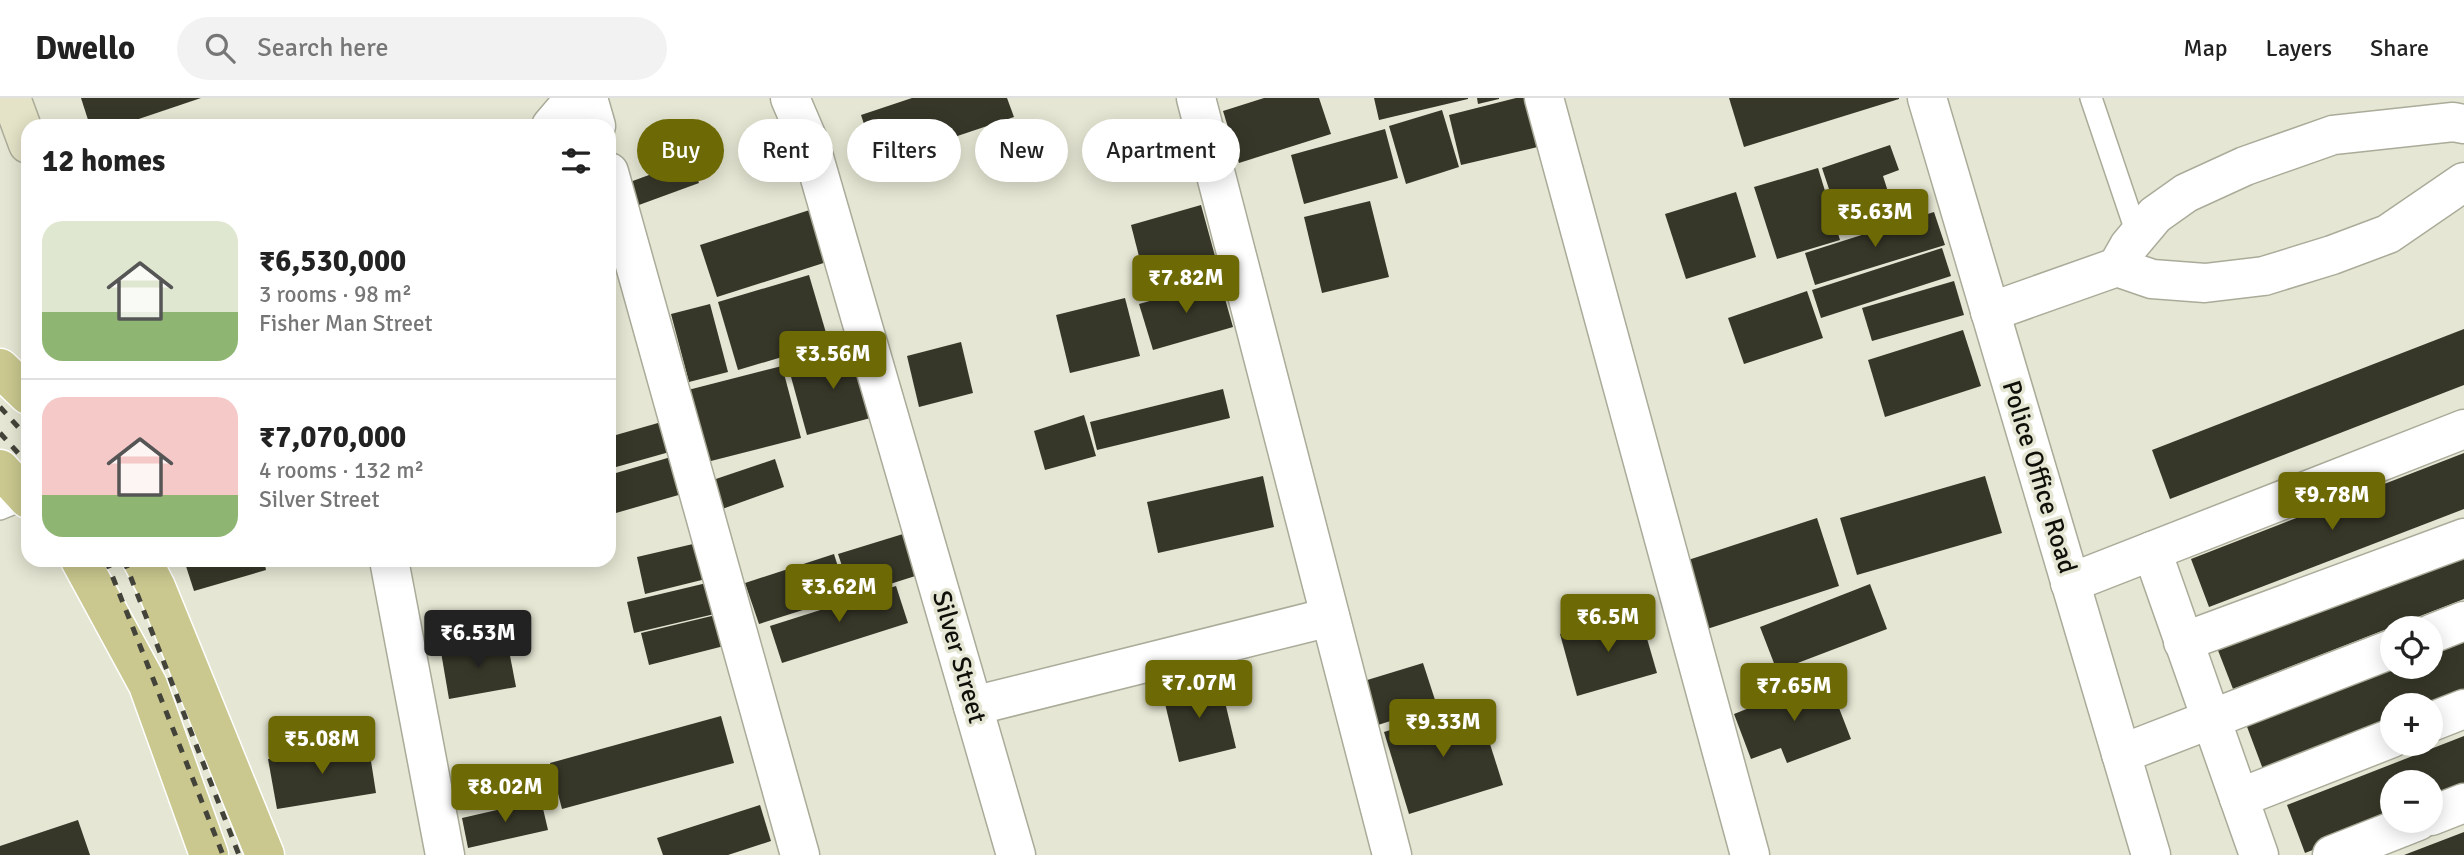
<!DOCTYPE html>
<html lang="en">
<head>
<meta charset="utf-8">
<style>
	:root { --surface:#fff; --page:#f2f2f2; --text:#222; --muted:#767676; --line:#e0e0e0; --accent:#6d6a05 }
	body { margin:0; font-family:Signika,sans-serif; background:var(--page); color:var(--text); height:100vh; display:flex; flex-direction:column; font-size:26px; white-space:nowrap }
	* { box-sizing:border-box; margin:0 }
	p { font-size:23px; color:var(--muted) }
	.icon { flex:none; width:38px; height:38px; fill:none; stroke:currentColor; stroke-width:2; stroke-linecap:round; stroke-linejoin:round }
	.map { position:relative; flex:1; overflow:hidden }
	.details { position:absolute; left:21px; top:21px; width:595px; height:448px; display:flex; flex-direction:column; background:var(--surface); border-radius:21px; box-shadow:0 4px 18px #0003 }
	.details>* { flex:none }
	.banner { position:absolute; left:637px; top:21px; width:665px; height:63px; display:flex; gap:14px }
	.controls { position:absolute; left:2380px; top:518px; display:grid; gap:14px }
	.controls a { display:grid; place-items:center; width:63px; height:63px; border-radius:50%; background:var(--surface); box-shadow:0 4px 18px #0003; font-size:35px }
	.price { position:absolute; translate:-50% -60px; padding:0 16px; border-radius:7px; background:var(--accent); color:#fff; font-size:23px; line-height:46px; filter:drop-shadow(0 2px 4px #0008) }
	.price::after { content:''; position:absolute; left:50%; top:42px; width:21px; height:16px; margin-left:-10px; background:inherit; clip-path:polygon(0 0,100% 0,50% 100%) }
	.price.on { background:#222; color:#fff }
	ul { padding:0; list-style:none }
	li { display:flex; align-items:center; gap:21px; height:175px; padding:0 21px }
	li+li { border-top:2px solid var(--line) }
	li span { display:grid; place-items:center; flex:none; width:196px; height:140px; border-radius:21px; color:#555 }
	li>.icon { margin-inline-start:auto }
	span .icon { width:84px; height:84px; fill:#fffc; stroke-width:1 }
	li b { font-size:30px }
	h2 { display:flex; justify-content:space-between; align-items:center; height:84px; padding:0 21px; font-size:30px }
	.chip { padding:0 24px; border-radius:32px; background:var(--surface); box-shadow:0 4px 18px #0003; font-size:24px; line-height:63px }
	.chip.on { background:var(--accent); color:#fff }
	header { display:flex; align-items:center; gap:42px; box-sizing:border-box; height:98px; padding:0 35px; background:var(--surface); border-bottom:2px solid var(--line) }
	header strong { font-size:33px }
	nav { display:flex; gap:38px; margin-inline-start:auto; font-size:24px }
	.search { width:490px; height:63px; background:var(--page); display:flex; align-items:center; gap:18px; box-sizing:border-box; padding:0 24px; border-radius:38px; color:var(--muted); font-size:26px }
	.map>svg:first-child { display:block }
</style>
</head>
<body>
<header>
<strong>Dwello</strong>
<div class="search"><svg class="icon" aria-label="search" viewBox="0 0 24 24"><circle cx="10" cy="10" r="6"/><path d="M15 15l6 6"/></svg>Search here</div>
<nav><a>Map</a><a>Layers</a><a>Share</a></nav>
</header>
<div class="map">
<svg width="2464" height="757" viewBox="0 0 2464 757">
	<rect width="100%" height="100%" fill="#e6e6d4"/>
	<g fill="#373729">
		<polygon points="81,0 201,0 118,28 90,28"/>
		<polygon points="912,0 1007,0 1014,19 877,65 861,17"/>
		<polygon points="1264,0 1319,0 1331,36 1239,65 1223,13"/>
		<polygon points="1374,0 1468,0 1468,1 1379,22"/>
		<polygon points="1477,0 1499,0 1499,1 1478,6"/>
		<polygon points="1516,0 1535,0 1546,47 1461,67 1449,17"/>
		<polygon points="1729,0 1899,0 1899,1 1744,49"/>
		<polygon points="1442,12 1459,69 1406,86 1389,28"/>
		<polygon points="1385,31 1398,80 1304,106 1291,57"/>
		<polygon points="1890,47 1899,72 1883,78 1890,100 1880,103 1883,113 1841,127 1822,70"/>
		<polygon points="690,62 699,85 628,111 619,88"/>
		<polygon points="1818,70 1840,142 1777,161 1754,89"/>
		<polygon points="1736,94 1756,159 1686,181 1665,116"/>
		<polygon points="1370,103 1389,179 1322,195 1304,119"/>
		<polygon points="1201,107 1215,158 1144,178 1131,127"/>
		<polygon points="819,109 836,161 717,199 700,147"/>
		<polygon points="1934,114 1945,147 1815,187 1805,155"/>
		<polygon points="1942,150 1951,178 1821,220 1812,192"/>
		<polygon points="809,177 829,245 738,272 718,204"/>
		<polygon points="1220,183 1233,229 1153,252 1139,206"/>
		<polygon points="1954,183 1964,217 1872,243 1862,210"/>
		<polygon points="1807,193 1823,240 1744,266 1728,220"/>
		<polygon points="1125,200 1140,258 1070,275 1056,217"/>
		<polygon points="710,206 728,274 689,284 671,216"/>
		<polygon points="2464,231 2464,287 2170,401 2152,352"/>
		<polygon points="1963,232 1981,288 1885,319 1868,262"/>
		<polygon points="961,244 973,295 919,309 907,258"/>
		<polygon points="859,250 878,318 807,337 788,268"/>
		<polygon points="782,268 801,340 707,364 688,292"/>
		<polygon points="1223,291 1230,320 1097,352 1090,324"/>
		<polygon points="1084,317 1096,358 1045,372 1034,333"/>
		<polygon points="665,323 673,353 609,371 609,339"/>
		<polygon points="2464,355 2464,411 2209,509 2191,461"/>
		<polygon points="671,359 682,396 609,417 609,377"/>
		<polygon points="775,361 784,389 711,415 701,386"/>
		<polygon points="1263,378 1274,429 1158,455 1147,404"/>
		<polygon points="1985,378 2002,435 1857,477 1840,420"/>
		<polygon points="1817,420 1839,488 1701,533 1679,465"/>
		<polygon points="916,432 928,474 852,498 838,456"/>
		<polygon points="706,443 714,479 645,496 637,459"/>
		<polygon points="2464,446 2464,501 2233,591 2214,542"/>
		<polygon points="834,456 847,498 759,526 745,485"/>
		<polygon points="184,462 264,462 266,472 194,493"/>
		<polygon points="715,483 723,514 634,535 627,504"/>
		<polygon points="1870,486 1887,531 1777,573 1760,529"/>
		<polygon points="896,488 908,525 782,565 770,528"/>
		<polygon points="1639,513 1657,575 1577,598 1560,536"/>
		<polygon points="720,516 728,547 649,567 641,535"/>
		<polygon points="507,542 516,589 449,601 441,554"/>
		<polygon points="2464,542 2464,597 2431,607 2392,607 2392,625 2264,674 2246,626 2394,569 2431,569 2431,554"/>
		<polygon points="1423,565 1437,608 1378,627 1364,583"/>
		<polygon points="1219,579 1236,650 1179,664 1162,593"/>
		<polygon points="1827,579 1851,641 1787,665 1781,650 1751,661 1734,616"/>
		<polygon points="1477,605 1503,687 1409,716 1384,634"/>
		<polygon points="721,618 734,665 562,711 550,665"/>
		<polygon points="2464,638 2464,694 2431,707 2431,684 2392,684 2392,721 2305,755 2287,707"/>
		<polygon points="368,644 376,695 277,711 268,661"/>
		<polygon points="541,702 548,732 468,750 462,720"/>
		<polygon points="760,707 771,743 728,757 663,757 657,740"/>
		<polygon points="78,722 90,757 0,757 0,748"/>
		<polygon points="2464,734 2464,757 2404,757"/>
	</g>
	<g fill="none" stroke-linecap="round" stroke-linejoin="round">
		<defs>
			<g id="lane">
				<polyline points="2091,0 2138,139"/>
				<polyline points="0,411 27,400"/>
			</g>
			<g id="street">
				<polyline points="588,0 596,28"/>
				<polyline points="790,0 811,49 1016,757"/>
				<polyline points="1196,0 1392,757"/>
				<polyline points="1544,0 1750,757"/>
				<polyline points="1927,0 2151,757"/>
				<polyline points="551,28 575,0"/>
				<polyline points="609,74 800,757"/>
				<polyline points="2117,169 2129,148 2155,117 2186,95 2245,68 2333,37 2453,24 2464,26"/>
				<polyline points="1990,214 2117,169 2152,181 2205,185 2264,178 2332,157 2388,136 2464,84"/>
				<polyline points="2152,453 2259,757"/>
				<polyline points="389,462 445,757"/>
				<polyline points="2070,485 2464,331"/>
				<polyline points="2431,536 2464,523"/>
				<polyline points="2183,544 2464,440"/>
				<polyline points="973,608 1330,519"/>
				<polyline points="2431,624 2464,611"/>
				<polyline points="2121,656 2392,551"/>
				<polyline points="2239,700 2392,640"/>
				<polyline points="2431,718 2464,705"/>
				<polyline points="2332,757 2418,723"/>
			</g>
			<polyline id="secondary" points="11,0 28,46"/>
			<g id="primary">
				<polyline points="0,270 28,297"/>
				<polyline points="0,371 28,401"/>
				<polyline points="80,462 148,587 209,757"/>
				<polyline points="142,462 156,489 265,757"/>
			</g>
		</defs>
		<use href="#lane" stroke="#abab9a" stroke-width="24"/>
		<use href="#street" stroke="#abab9a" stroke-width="41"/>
		<use href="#secondary" stroke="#abab9a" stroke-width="41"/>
		<use href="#primary" stroke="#fff" stroke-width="41"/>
		<use href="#lane" stroke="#fff" stroke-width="21"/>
		<use href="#street" stroke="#fff" stroke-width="38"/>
		<use href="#secondary" stroke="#e4e3c7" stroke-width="38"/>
		<use href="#primary" stroke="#cac88f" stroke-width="38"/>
		<g stroke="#43433a" stroke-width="5" stroke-dasharray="9 9" stroke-linecap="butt">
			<polyline points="0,309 28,340"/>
			<polyline points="0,335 28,366"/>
			<polyline points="106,462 223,757"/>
			<polyline points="124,462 239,757"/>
		</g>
	</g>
	<g text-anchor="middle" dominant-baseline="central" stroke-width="7" stroke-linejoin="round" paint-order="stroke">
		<g font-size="26" fill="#10100a" stroke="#e6e6d4">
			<text transform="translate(2039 379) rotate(73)">Police Office Road</text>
			<text transform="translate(959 559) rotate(74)">Silver Street</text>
		</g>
	</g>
</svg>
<div class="controls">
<a><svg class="icon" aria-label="locate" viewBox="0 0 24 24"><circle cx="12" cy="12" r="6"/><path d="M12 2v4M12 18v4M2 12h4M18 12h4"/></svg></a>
<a>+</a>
<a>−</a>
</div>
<b class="price" style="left:1875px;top:151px">₹5.63M</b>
<b class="price" style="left:1186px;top:217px">₹7.82M</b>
<b class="price" style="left:833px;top:293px">₹3.56M</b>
<b class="price" style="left:2332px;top:434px">₹9.78M</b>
<b class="price" style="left:839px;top:526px">₹3.62M</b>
<b class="price" style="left:1608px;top:556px">₹6.5M</b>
<b class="price on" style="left:478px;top:572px">₹6.53M</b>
<b class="price" style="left:1199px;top:622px">₹7.07M</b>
<b class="price" style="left:1794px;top:625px">₹7.65M</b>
<b class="price" style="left:1443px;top:661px">₹9.33M</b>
<b class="price" style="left:322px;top:678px">₹5.08M</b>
<b class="price" style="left:505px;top:726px">₹8.02M</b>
<div class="banner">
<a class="chip on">Buy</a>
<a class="chip">Rent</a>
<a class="chip">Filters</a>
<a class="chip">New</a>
<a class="chip">Apartment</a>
</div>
<section class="details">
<h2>12 homes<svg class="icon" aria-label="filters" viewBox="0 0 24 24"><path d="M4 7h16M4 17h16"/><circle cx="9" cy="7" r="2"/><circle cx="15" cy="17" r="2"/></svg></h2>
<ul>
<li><span style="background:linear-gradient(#dfe7d0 65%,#8fb573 0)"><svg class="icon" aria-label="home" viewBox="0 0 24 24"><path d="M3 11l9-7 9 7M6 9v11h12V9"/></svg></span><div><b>₹6,530,000</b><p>3 rooms · 98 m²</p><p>Fisher Man Street</p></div></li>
<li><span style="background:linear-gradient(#f6c9c9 70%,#8fb573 0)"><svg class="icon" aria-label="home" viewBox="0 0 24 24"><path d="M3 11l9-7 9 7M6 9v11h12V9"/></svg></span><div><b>₹7,070,000</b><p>4 rooms · 132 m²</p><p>Silver Street</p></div></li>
</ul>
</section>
</div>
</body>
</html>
